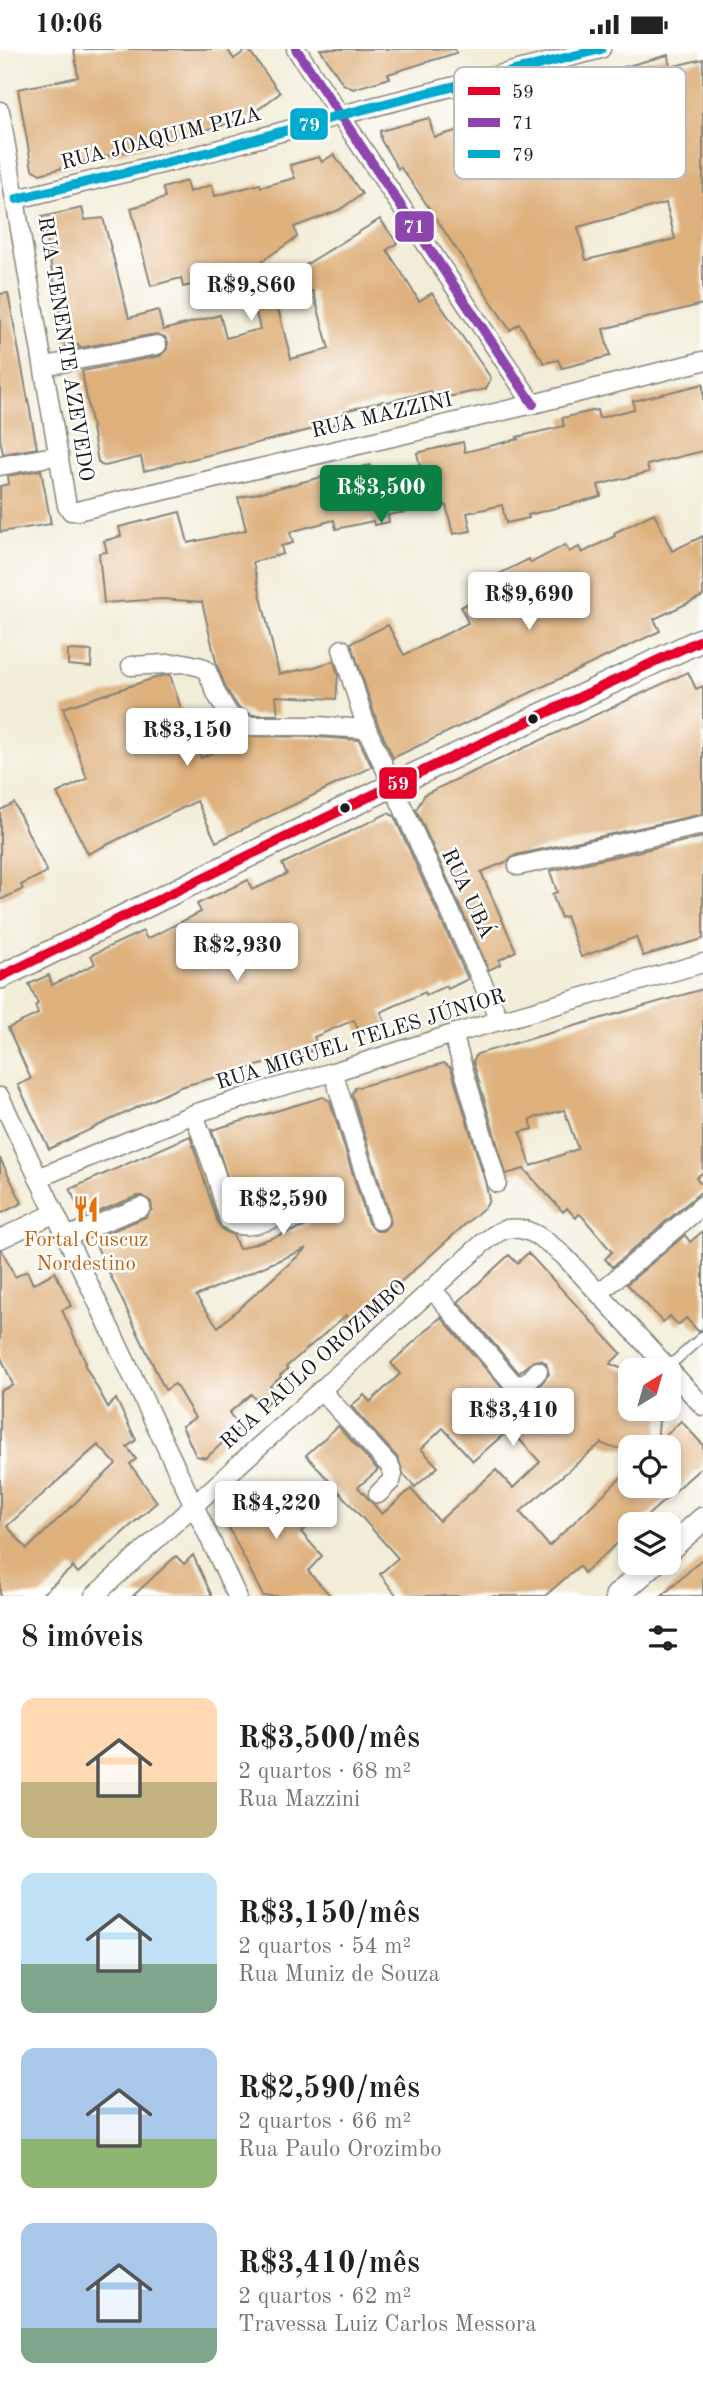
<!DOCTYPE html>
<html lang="pt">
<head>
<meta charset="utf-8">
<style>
	:root { --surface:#fff; --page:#f6f6f6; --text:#222; --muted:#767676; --accent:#0b8043 }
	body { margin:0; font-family:"Old Standard TT",serif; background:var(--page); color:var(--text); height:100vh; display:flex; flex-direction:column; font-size:26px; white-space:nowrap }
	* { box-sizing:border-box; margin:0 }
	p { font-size:23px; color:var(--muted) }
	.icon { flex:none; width:38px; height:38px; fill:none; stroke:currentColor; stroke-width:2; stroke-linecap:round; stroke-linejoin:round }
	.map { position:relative; height:1547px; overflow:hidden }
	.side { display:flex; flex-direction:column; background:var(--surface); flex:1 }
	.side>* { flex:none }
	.needle { width:46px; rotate:37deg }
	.controls { position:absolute; left:618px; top:1309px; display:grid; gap:14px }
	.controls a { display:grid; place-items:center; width:63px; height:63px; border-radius:14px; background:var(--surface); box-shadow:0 4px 10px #0003; font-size:35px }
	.price { position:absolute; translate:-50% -60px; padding:0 16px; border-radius:7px; background:#fff; color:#222; font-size:23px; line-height:46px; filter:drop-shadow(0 2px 4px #0008) }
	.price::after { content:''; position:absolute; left:50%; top:42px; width:21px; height:16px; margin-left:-10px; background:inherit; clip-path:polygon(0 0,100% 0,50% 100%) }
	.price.on { background:var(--accent); color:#fff }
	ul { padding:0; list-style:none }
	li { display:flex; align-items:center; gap:21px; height:175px; padding:0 21px }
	li span { display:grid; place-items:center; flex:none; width:196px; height:140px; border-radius:14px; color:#555 }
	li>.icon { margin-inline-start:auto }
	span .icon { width:84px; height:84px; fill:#fffc; stroke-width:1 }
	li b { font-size:30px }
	h2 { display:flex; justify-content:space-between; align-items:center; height:84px; padding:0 21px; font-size:30px }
	.status { display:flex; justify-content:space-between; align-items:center; height:49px; padding:0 35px; background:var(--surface); direction:ltr }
	.status svg { height:19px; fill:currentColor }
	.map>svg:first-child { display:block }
</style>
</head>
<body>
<div class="status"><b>10:06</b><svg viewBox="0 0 49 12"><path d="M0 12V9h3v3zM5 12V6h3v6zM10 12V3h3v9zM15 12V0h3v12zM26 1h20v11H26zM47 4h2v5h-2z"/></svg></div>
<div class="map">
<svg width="703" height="1547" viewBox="0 0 703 1547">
	<rect width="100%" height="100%" fill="#fff"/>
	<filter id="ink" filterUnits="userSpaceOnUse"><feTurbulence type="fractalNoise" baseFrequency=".0143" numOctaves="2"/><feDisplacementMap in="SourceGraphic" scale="14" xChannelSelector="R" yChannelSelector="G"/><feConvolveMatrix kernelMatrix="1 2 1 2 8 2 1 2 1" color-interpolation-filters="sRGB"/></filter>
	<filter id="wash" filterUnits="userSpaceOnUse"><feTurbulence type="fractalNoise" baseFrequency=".00686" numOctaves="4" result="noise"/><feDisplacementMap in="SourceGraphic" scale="28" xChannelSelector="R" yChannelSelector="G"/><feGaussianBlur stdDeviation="1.57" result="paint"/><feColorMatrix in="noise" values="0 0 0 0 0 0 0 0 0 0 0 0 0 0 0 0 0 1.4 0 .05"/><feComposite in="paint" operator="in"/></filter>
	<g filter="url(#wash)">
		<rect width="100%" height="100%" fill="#f2edd8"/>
		<g id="blocks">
			<g fill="#deb07c" fill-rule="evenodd">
				<polygon points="74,0 227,0 234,10 248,0 280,44 252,65 254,68 40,125 32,120 18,40 78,28"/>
				<polygon points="320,0 455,0 456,4 388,25 390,29 353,40 343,35"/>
				<path d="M 668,6 L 670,18 L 703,10 L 703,255 L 603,280 L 610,307 L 562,319 L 558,311 L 544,314 L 519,275 L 510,281 L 415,138 L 400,118 L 398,120 L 381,91 L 380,82 L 429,69 L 434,88 L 478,76 L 473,57 L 506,49 L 507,58 L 558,45 L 559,50 L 590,42 L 589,40 L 612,34 L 609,22 ZM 666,154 L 675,190 L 586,211 L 578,178 Z"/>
				<path d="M 334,105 L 362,145 L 339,161 L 294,178 L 297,188 L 262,212 L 276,234 L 380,170 L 397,194 L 387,201 L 403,226 L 419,252 L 432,244 L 491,329 L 486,340 L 434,351 L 431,342 L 383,354 L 383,352 L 345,362 L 346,364 L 335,367 L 338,374 L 144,422 L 141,408 L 105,417 L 101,416 L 98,413 L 82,322 L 160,307 L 167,300 L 168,293 L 165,288 L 156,285 L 79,299 L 79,296 L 66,298 L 42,168 L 82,159 L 85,171 L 103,169 L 129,269 L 158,261 L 163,281 L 220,266 L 226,289 L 260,280 L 247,229 L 232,234 L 230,226 L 183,238 L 181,229 L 151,237 L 131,159 L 165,149 L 163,139 L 186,132 L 189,143 L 212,136 L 215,147 L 260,135 L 261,138 L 295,129 L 290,116 L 319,108 L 322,113 ZM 313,242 L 329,300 L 291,310 L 276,252 Z"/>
				<polygon points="8,244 37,399 3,405 0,389 0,245"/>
				<polygon points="703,335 703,402 647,416 649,423 598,436 601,447 591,450 528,466 529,469 506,474 502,456 467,464 471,482 453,485 446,456 388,466 389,473 374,476 373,472 336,480 334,471 290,483 293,494 281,497 283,505 253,513 279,625 311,619 334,612 338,626 336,650 276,647 278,666 252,666 238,658 227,641 217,617 202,553 162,550 104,554 99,504 107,503 104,492 121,487 119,478 180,463 188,494 246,481 238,449 370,416 374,433 402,427 403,420 420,416 417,404 463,393 465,403 518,390 517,388 564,377 562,369 597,361 599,369 634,360 633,352"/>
				<polygon points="41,421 51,475 0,483 0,437 9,435 8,427"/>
				<polygon points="654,464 672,502 703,487 703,547 654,570 660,582 393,709 378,676 351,594 388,576 404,606 468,574 461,558 482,547 477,536 529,510 531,514 565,496 569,503 579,498 582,504 615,487 614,484"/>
				<polygon points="68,601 92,602 91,618 68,616"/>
				<polygon points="688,623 696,640 703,637 703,765 516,806 508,812 481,823 516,902 499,911 501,915 489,921 416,761 425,745"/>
				<polygon points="170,626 195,702 198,701 201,709 238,691 236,687 317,688 359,691 372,718 216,793 197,752 88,805 57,744 87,730 63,659 161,627"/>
				<polygon points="14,754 47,823 21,836 23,840 0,851 0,761"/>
				<polygon points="388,764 394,767 468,930 448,940 446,937 426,946 425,943 381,963 388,980 361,987 354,971 314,988 319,1000 180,1038 49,1100 18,1036 31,1030 8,979 38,965 35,957 38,955 29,935 49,926 52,936 95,915 91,906 143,882 147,890 201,863 197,855 248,831 252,841 287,825 282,815"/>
				<polygon points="703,788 703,890 643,907 636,888 581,908 566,867 561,869 552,845 557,843 550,822"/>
				<path d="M 703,940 L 703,1123 L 696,1129 L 703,1138 L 703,1141 L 612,1218 L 605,1210 L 612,1203 L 582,1167 L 579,1165 L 576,1169 L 567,1159 L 563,1163 L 524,1120 L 506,1125 L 473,1012 L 477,1005 ZM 564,1061 L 578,1100 L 531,1117 L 520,1083 L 533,1080 L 530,1070 Z"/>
				<path d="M 444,1014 L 451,1019 L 485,1132 L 489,1150 L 487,1156 L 350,1278 L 346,1266 L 286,1318 L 288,1320 L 280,1326 L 281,1328 L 270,1337 L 277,1345 L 262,1358 L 251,1345 L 229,1364 L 240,1378 L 206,1409 L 196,1407 L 182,1377 L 195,1369 L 175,1335 L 165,1341 L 93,1190 L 146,1168 L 152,1160 L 151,1153 L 143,1147 L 137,1147 L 83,1169 L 70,1140 L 190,1087 L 218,1174 L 223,1181 L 233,1186 L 239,1200 L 310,1176 L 297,1148 L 239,1164 L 212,1081 L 323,1048 L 330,1052 L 368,1174 L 376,1182 L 383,1182 L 390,1174 L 390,1168 L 352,1045 L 355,1039 ZM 307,1199 L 218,1278 L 196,1247 Z"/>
				<polygon points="0,1109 22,1154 0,1165"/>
				<polygon points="703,1182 703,1280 698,1282 686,1269 678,1276 670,1267 663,1273 627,1235 685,1186 690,1193"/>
				<path d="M 0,1201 L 2,1201 L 15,1228 L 27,1222 L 33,1235 L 55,1223 L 71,1257 L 62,1261 L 86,1314 L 84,1315 L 108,1358 L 116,1350 L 136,1391 L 127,1398 L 136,1410 L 130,1415 L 157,1453 L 78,1524 L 73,1518 L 40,1547 L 0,1547 L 0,1342 L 13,1336 L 0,1306 ZM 98,1396 L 116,1415 L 27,1500 L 7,1477 Z"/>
				<path d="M 528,1204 L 621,1304 L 610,1315 L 630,1323 L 630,1360 L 660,1360 L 657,1395 L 681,1372 L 703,1396 L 703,1417 L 638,1475 L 630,1475 L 630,1483 L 584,1524 L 579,1517 L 545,1547 L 397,1547 L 380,1525 L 398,1509 L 306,1406 L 338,1377 L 378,1421 L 358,1438 L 382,1465 L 411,1440 L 439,1472 L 496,1421 L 513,1439 L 540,1413 L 510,1380 L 473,1412 L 443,1379 L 421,1400 L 438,1418 L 415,1438 L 404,1426 L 398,1409 L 351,1357 L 364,1346 L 370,1353 L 400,1325 L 391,1314 L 441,1268 L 505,1342 L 521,1347 L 537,1340 L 549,1325 L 546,1314 L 541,1311 L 534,1312 L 519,1324 L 458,1253 L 509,1206 L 517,1214 ZM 601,1394 L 610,1398 L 630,1400 L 630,1398 L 668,1398 L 668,1437 L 630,1437 L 630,1420 L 549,1497 L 520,1463 Z"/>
				<polygon points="283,1433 286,1436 290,1433 306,1452 303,1455 316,1470 301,1483 322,1507 308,1522 331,1547 263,1547 224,1469 226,1460 253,1437 264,1450"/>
				<polygon points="193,1506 212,1547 133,1547 176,1507 184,1515"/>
				<polygon points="703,1509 703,1547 662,1547 687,1524"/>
			</g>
		</g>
	</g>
	<g filter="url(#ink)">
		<use href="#blocks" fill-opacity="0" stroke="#87847a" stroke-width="2"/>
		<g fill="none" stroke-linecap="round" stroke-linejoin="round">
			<defs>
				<polyline id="service" points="668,1318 703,1287"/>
				<g id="minor">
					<polyline points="296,0 533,355"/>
					<polyline points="0,62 67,457 71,462 77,462 533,355 703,312"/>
					<polyline points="17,150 206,104 341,66 601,0"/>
					<polyline points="45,317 157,296"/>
					<polyline points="0,417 59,406"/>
					<polyline points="342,600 367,680 500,972"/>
					<polyline points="131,617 184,614 201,618 207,622 217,646 230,667 249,677 317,677 367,680"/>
					<polyline points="518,817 703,776"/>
					<polyline points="453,985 497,1134"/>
					<polyline points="333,1023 379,1171"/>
					<polyline points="0,1048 237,1547"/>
					<path d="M 194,1065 L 216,1126 L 229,1171 C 243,1184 268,1171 284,1166"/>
					<polyline points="38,1129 194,1065 264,1042 333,1023 453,985 703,914"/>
					<polyline points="66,1188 141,1158"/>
					<polyline points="0,1190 55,1164"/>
					<path d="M 432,1240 L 513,1334 C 525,1339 530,1331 538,1322"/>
					<polyline points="599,1244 703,1156"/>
					<polyline points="321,1341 390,1417 393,1425 391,1432 378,1445"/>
					<path d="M 94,1547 L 483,1194 C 489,1190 499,1181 507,1180 C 530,1176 549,1194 565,1208 L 703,1357"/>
				</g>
				<g id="tertiary">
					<polyline points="0,928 393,736 703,590"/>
					<polyline points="668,1501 703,1470"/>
					<polyline points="617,1547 654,1514"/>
				</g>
			</defs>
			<use href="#service" stroke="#87847a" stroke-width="12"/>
			<use href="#minor" stroke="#87847a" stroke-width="21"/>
			<use href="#tertiary" stroke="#87847a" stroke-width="26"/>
			<use href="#service" stroke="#fff" stroke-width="9"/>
			<use href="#minor" stroke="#fff" stroke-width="18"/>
			<use href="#tertiary" stroke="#fff" stroke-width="23"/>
			<defs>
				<polyline id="bus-1" points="0,928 393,736 703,590"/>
				<polyline id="bus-2" points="296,0 533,355"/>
				<polyline id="bus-3" points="17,150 206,104 341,66 601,0"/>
			</defs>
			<use href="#bus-1" stroke="#fff" stroke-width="16"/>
			<use href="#bus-2" stroke="#fff" stroke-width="16"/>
			<use href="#bus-3" stroke="#fff" stroke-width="16"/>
			<use href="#bus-1" stroke="#e4002b" stroke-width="10"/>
			<use href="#bus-2" stroke="#8e44ad" stroke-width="10"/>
			<use href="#bus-3" stroke="#00a9ce" stroke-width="10"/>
		</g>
	</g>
	<defs>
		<symbol id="restaurant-bare" viewBox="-9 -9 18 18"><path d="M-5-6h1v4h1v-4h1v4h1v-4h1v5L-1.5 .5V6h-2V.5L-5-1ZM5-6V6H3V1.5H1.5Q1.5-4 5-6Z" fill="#e8710a" stroke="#fff" stroke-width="2.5" paint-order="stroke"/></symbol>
	</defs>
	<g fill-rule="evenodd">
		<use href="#restaurant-bare" x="67" y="1141" width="38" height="38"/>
	</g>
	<g fill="#1c1c1c" stroke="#fff" stroke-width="2.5">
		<circle cx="533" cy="670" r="6"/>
		<circle cx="345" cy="759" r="6"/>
	</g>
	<g text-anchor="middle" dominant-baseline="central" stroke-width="5" stroke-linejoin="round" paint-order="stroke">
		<g font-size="21" fill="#1c1c1c" stroke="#fff">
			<text transform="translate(161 90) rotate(-14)">RUA JOAQUIM PIZA</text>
			<text transform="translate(65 300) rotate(81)">RUA TENENTE AZEVEDO</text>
			<text transform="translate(382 367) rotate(-13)">RUA MAZZINI</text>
			<text transform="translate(467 845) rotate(65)">RUA UBÁ</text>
			<text transform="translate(361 991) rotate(-17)">RUA MIGUEL TELES JÚNIOR</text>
			<text transform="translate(314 1316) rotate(-42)">RUA PAULO OROZIMBO</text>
		</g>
		<g font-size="21" fill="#c56008" stroke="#fff">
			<text x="86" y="1191">Fortal Cuscuz<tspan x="86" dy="24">Nordestino</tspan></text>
		</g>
	</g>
	<rect x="454" y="18" width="232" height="112" rx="10" fill="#fff" stroke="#bbb" stroke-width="2"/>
	<rect x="468" y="38" width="32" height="8" fill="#e4002b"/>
	<rect x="468" y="69" width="32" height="9" fill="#8e44ad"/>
	<rect x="468" y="101" width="32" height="8" fill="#00a9ce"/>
	<g font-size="19" fill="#1c1c1c">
		<text x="512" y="49">59</text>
		<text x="512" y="80">71</text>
		<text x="512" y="112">79</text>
	</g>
	<g stroke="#fff" stroke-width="2.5">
		<rect x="289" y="58" width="40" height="34" rx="7" fill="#00a9ce"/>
		<rect x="394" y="161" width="41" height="33" rx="7" fill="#8e44ad"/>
		<rect x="378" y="717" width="40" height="34" rx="7" fill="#e4002b"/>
	</g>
	<g font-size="19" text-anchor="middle" font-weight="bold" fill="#fff">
		<text x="309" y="82">79</text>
		<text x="414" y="184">71</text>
		<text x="398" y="741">59</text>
	</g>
</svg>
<div class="controls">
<a><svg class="needle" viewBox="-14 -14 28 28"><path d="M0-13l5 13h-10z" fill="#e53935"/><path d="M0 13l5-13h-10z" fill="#767676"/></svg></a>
<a><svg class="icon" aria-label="locate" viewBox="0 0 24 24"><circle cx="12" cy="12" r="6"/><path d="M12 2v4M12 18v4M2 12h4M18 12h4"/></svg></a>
<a><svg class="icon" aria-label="layers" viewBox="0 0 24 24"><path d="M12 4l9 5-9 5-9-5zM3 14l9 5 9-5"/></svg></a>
</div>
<b class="price" style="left:251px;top:274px">R$9,860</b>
<b class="price on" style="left:381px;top:476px">R$3,500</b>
<b class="price" style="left:529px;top:583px">R$9,690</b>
<b class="price" style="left:187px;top:719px">R$3,150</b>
<b class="price" style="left:237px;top:934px">R$2,930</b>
<b class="price" style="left:283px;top:1188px">R$2,590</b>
<b class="price" style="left:513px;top:1399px">R$3,410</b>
<b class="price" style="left:276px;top:1492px">R$4,220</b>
</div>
<section class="side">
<h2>8 imóveis<svg class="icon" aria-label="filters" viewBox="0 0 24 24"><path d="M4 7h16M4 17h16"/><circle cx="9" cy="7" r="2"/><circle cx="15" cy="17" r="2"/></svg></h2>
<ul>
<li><span style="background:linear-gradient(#ffd9b3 60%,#c2b280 0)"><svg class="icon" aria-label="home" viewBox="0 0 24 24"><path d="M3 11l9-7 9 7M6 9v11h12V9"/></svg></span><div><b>R$3,500/mês</b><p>2 quartos · 68 m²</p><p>Rua Mazzini</p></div></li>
<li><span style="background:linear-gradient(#bfe0f5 65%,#7fa58c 0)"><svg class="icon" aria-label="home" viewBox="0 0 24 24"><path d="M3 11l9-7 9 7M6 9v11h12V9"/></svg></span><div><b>R$3,150/mês</b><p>2 quartos · 54 m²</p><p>Rua Muniz de Souza</p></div></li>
<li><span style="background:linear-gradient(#a9c7e8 65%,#8fb573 0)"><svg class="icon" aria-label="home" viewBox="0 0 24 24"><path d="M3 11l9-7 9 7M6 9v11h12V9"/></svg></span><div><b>R$2,590/mês</b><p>2 quartos · 66 m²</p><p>Rua Paulo Orozimbo</p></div></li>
<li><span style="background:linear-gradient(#a9c7e8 75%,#7fa58c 0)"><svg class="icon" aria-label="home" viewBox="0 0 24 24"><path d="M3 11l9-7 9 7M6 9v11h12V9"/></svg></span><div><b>R$3,410/mês</b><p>2 quartos · 62 m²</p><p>Travessa Luiz Carlos Messora</p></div></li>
</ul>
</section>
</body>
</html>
